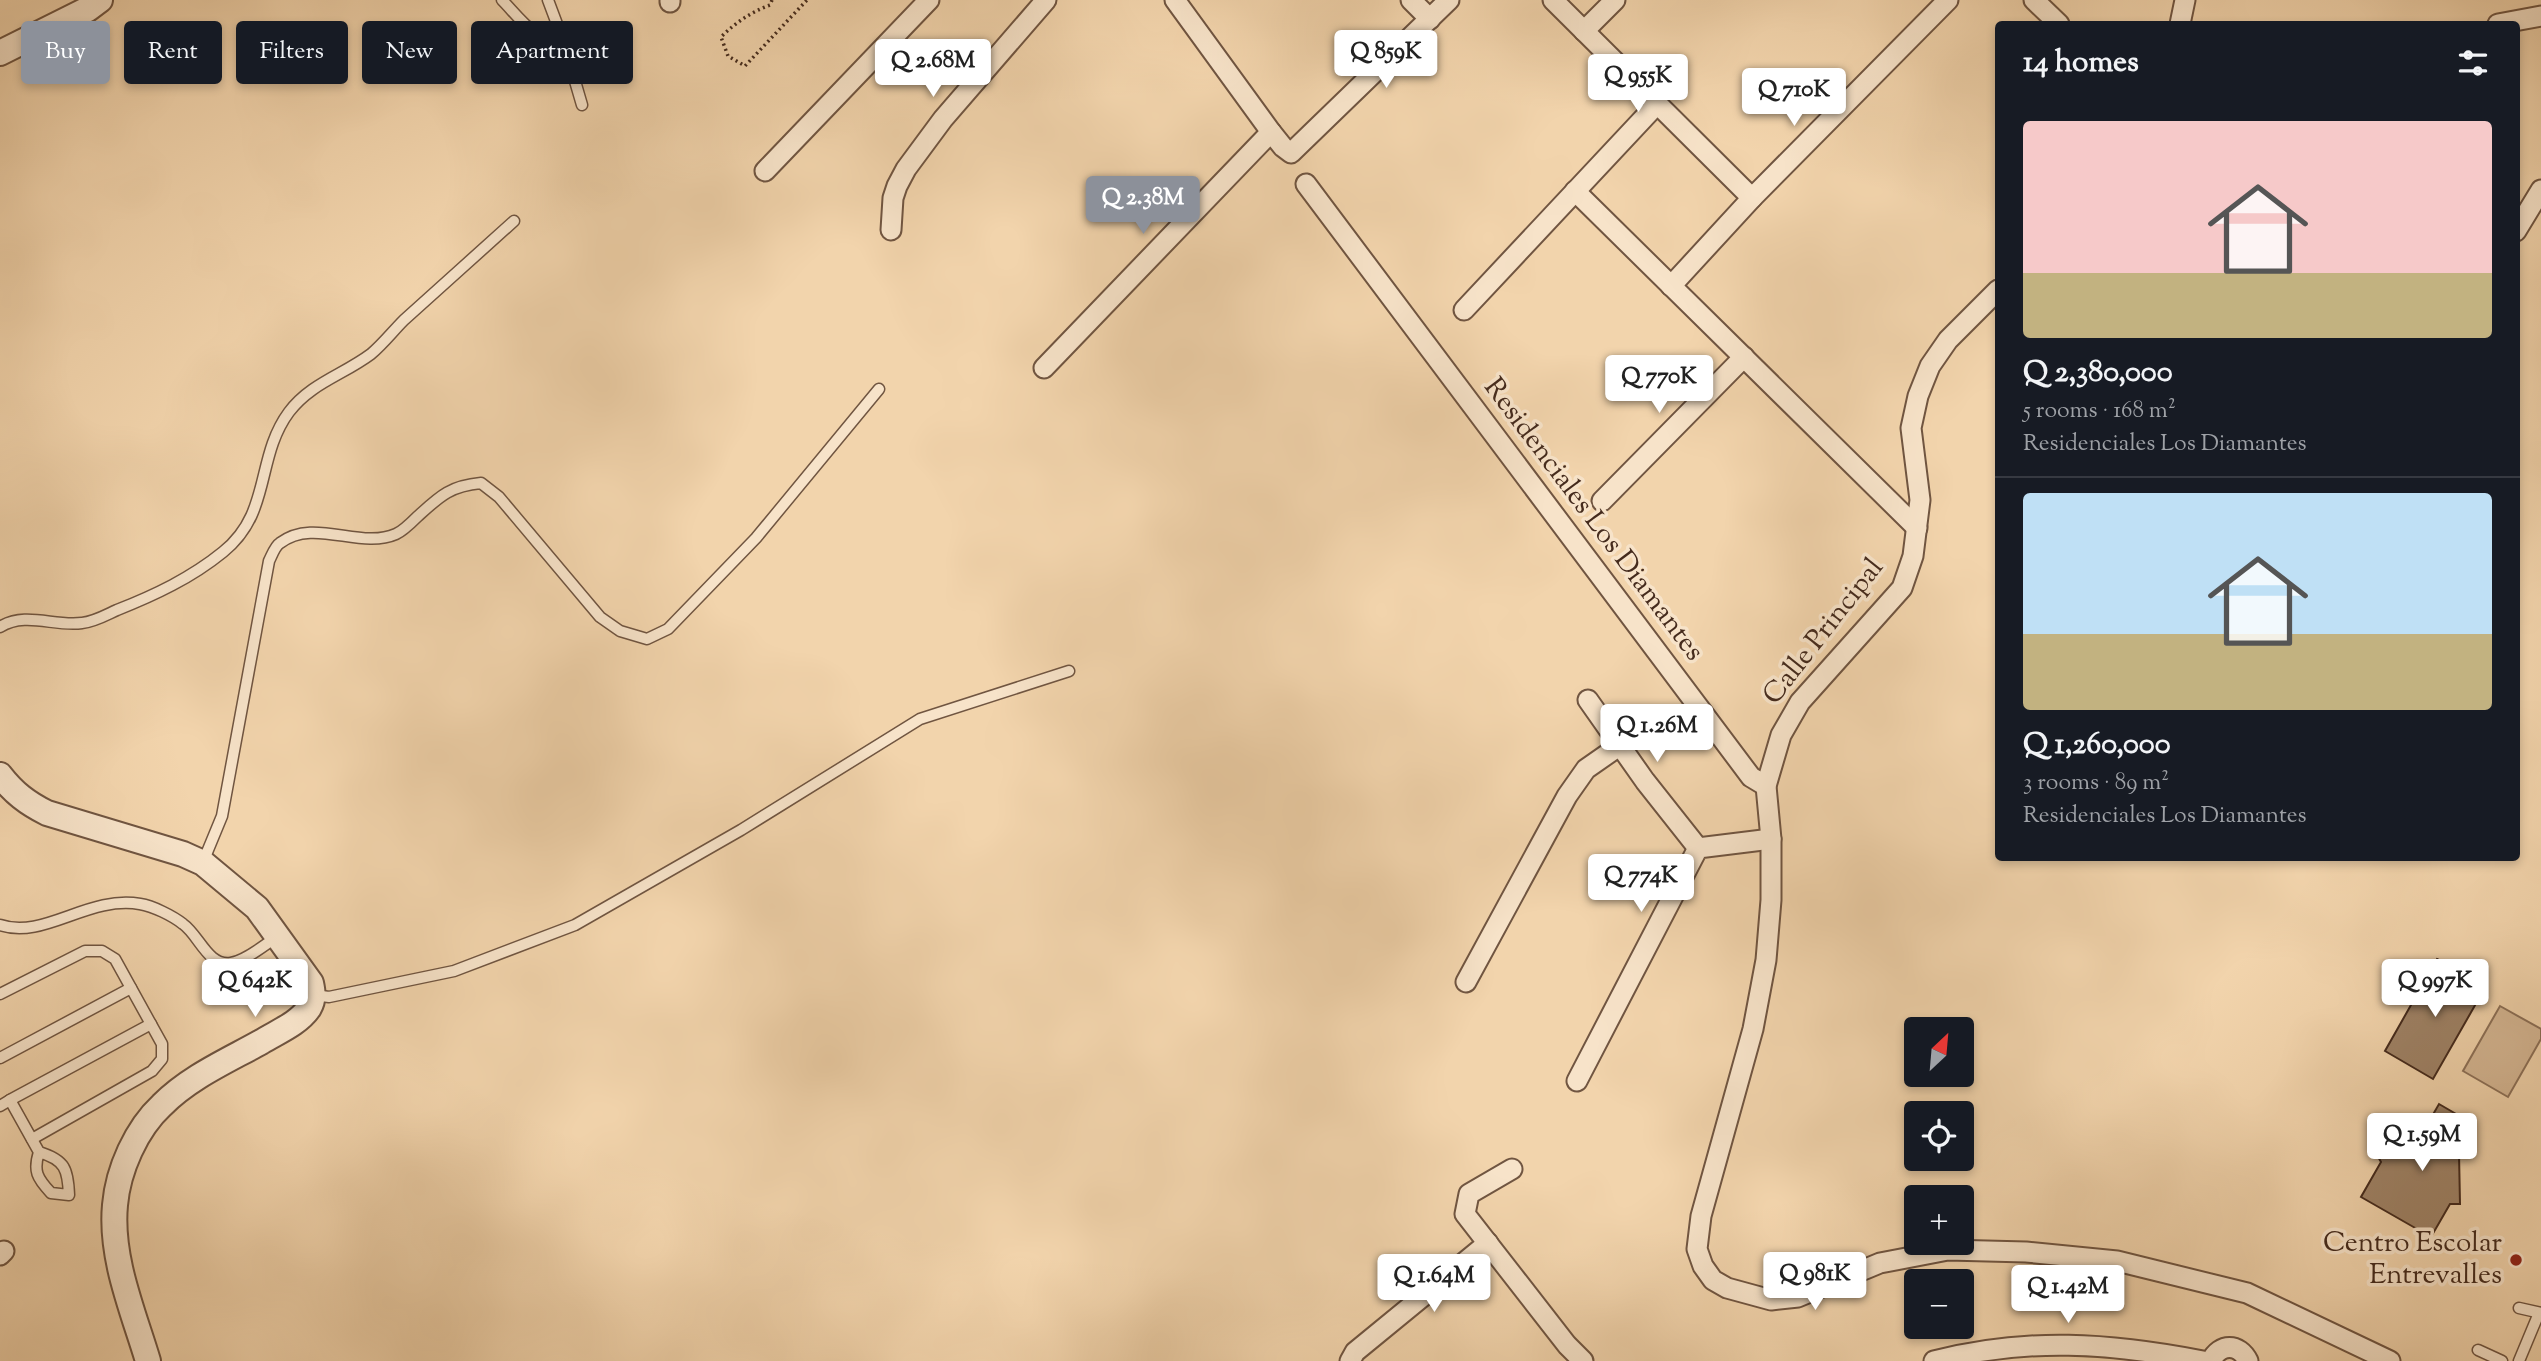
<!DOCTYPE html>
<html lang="en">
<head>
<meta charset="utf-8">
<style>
	:root { --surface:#171b24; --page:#242831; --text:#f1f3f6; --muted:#9ea1a6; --line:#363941; --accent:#8c9099 }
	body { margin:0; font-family:"Sorts Mill Goudy",serif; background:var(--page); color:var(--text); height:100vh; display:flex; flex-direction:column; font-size:26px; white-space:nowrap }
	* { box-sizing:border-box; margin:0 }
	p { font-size:23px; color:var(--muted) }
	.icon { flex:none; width:38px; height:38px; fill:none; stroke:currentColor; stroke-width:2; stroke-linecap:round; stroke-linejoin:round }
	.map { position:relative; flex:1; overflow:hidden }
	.side { position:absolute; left:1995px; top:21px; width:525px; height:840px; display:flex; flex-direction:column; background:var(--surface); border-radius:7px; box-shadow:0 4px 10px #0003 }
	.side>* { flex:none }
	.hud { position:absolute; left:21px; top:21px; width:665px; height:63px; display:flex; gap:14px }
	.needle { width:46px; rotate:26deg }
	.fabs { position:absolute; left:1904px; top:1017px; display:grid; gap:14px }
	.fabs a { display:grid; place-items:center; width:70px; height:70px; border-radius:7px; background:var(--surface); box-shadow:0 4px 10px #0003; font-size:35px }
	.price { position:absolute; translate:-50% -60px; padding:0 16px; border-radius:7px; background:#fff; color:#222; font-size:23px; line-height:46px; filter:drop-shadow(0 2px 4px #0008) }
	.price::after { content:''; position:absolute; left:50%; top:42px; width:21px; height:16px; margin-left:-10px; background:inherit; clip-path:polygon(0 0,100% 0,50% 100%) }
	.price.current { background:var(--accent); color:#fff }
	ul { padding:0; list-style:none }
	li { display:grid; align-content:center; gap:14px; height:371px; padding:0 28px }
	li+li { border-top:2px solid var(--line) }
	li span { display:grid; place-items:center; height:217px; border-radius:7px; color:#555 }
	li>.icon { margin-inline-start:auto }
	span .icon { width:126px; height:126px; fill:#fffc; stroke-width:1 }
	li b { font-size:30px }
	h2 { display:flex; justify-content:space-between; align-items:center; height:84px; padding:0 28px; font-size:30px }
	.chip { padding:0 24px; border-radius:7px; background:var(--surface); box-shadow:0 4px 10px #0003; font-size:24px; line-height:63px }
	.chip.current { background:var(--accent); color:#fff }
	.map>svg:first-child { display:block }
</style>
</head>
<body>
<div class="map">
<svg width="2541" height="1361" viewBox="0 0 2541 1361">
	<rect width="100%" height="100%" fill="#f2d4ac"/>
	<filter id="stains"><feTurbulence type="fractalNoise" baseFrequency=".00286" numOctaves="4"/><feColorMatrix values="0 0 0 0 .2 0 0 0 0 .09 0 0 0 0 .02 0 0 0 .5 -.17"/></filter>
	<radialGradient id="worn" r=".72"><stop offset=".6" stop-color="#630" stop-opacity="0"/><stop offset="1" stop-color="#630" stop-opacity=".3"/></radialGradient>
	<polygon fill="#d5b794" stroke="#8d7158" stroke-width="2" points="2500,1006 2541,1029 2541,1039 2508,1097 2463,1071"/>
	<g fill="#9f8367" stroke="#452b1d" stroke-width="2">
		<polygon points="2437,959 2486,986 2433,1079 2385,1051"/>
		<polygon points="2439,1104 2475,1125 2459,1153 2460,1204 2450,1204 2431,1237 2361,1197 2381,1162 2377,1155 2423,1132"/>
	</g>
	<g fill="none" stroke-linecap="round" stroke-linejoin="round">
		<defs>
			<g id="service">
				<path d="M 502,0 C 518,16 538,46 563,40"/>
				<polyline points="548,0 563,40 582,105"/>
				<path d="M 0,627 C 26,611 54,627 82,623 C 94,622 106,615 117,610 C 155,595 191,578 223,552 C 272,513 255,458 289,412 C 311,383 343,375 371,354 C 383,344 393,331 404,320 C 441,287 477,254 514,221"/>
				<path d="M 203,862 L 222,816 L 269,561 C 272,555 275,546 280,543 C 314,517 360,550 396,534 C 403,531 411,523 417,517 C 439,497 449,486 481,483 L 499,497 L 600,617 L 620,631 L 647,639 L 668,629 L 756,538 L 879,389"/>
				<path d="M 0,925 C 44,940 88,895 140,904 C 153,906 173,916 183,924 C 199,935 208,967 231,963 C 247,960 264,945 277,937"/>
				<polyline points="0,994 85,951 102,951 115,959 162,1044 162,1059 152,1071 32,1139"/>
				<polyline points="314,995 329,997 454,971 575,925 741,830 920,719 1069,671"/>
				<polyline points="0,1058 131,988"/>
				<polyline points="10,1100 151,1024"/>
				<path d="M 0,1106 L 10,1100 L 39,1152 C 65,1160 68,1169 69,1195 L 51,1193 C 37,1178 33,1171 39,1152"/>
				<polyline points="2519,1308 2541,1313"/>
				<polyline points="2478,1350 2502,1361"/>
				<polyline points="2519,1361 2539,1313"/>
			</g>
			<g id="minor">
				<polyline points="1175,0 1271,132 1283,147 1291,153 1449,0"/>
				<polyline points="1411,0 1430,19"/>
				<polyline points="1553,0 1752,198"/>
				<polyline points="2034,0 2059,24"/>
				<polyline points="670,2 670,0"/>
				<polyline points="2180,24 2185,0"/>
				<polyline points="2498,24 2541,16"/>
				<polyline points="1584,31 1615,0"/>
				<polyline points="765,171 929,0"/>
				<polyline points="1306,184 1751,777 1766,786"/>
				<polyline points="1575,191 1917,528"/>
				<polyline points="891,230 893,198 897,186 906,169 943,119 1046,0"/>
				<polyline points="2516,231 2541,190"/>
				<polyline points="1671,286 1752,198 1948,0"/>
				<polyline points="1998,290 1948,340 1930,366 1918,396 1911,428 1920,500 1913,556 1902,588 1800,702 1781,735 1766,786 1771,839 1771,900 1766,960 1753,1029 1701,1216 1697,1249 1703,1266 1713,1280 1727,1288 1771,1300 1798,1297 1880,1263 1948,1250 2026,1252 2117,1261 2247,1293 2390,1361"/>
				<polyline points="1464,310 1657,104"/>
				<polyline points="1044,368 1271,132"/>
				<polyline points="1602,501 1744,357"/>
				<polyline points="1588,700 1645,781 1698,848"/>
				<polyline points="1466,982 1567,796 1586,769 1619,746"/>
				<polyline points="1577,1081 1698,848 1771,839"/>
				<polyline points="1512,1169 1469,1194 1465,1214 1567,1345 1583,1361"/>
				<polyline points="0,1255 4,1251"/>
				<polyline points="1350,1361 1355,1352 1488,1243"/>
				<path d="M 1934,1361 C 2027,1337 2110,1343 2203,1361"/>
				<path d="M 2211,1361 C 2220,1343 2239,1343 2248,1361"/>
			</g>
			<g id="tertiary">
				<polyline points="0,53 88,9 100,0"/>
				<path d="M 0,775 C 14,793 27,803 47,813 L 183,854 L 203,863 L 257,908 L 311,983 C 313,992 314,999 309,1008 C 298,1024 277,1032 261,1042 C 227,1061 190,1077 162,1105 C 136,1129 118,1170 115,1205 C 110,1258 133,1311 148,1361"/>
			</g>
		</defs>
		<use href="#service" stroke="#705541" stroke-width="13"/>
		<use href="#minor" stroke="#705541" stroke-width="23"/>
		<use href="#tertiary" stroke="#705541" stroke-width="28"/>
		<path stroke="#452b1d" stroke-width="3.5" stroke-dasharray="2 3.5" stroke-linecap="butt" d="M 772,0 L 770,5 C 751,12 735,23 721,37 L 728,56 L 745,66 L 807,0"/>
		<use href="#service" stroke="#f7e3c9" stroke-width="10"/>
		<use href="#minor" stroke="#f7e3c9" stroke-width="19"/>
		<use href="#tertiary" stroke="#f7e3c9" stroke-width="24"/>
	</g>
	<circle fill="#8f2418" stroke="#f7e3c9" stroke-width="2.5" cx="2516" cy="1260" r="7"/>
	<g text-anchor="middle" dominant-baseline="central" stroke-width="7" stroke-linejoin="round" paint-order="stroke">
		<g font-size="28" fill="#452b1d" stroke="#f7e3c9">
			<text transform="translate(1593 520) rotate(53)">Residenciales Los Diamantes</text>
			<text transform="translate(1824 632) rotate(-52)">Calle Principal</text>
		</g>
		<g font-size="28" fill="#452b1d" stroke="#f7e3c9" text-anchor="end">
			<text x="2502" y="1244">Centro Escolar<tspan x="2502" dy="32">Entrevalles</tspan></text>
		</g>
	</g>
	<rect width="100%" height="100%" filter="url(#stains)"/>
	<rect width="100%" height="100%" fill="url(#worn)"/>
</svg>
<div class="fabs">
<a><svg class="needle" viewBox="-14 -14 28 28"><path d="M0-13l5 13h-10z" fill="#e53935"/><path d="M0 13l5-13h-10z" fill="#9ea1a6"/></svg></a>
<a><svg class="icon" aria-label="locate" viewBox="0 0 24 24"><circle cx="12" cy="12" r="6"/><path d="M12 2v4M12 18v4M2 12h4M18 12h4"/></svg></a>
<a>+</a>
<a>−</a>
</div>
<b class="price" style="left:1386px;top:90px">Q 859K</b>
<b class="price" style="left:933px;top:99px">Q 2.68M</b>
<b class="price" style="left:1638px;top:114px">Q 955K</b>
<b class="price" style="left:1794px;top:128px">Q 710K</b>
<b class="price current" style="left:1143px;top:236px">Q 2.38M</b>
<b class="price" style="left:1659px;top:415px">Q 770K</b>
<b class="price" style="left:1657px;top:764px">Q 1.26M</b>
<b class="price" style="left:1641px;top:914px">Q 774K</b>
<b class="price" style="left:255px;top:1019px">Q 642K</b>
<b class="price" style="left:2435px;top:1019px">Q 997K</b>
<b class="price" style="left:2422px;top:1173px">Q 1.59M</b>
<b class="price" style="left:1815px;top:1312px">Q 981K</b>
<b class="price" style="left:1434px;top:1314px">Q 1.64M</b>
<b class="price" style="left:2068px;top:1325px">Q 1.42M</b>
<div class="hud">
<a class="chip current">Buy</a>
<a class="chip">Rent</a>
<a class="chip">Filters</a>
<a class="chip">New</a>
<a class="chip">Apartment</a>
</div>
<section class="side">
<h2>14 homes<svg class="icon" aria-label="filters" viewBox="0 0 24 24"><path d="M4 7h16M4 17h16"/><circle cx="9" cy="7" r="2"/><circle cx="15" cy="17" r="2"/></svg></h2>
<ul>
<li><span style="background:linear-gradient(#f6c9c9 70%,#c2b280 0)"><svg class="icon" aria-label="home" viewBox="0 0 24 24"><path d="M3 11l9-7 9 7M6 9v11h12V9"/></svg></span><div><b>Q 2,380,000</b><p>5 rooms · 168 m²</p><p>Residenciales Los Diamantes</p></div></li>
<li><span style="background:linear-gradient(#bfe0f5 65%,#c2b280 0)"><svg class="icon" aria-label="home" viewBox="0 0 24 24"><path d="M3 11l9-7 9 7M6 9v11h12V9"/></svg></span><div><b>Q 1,260,000</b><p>3 rooms · 89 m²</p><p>Residenciales Los Diamantes</p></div></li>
</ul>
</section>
</div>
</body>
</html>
